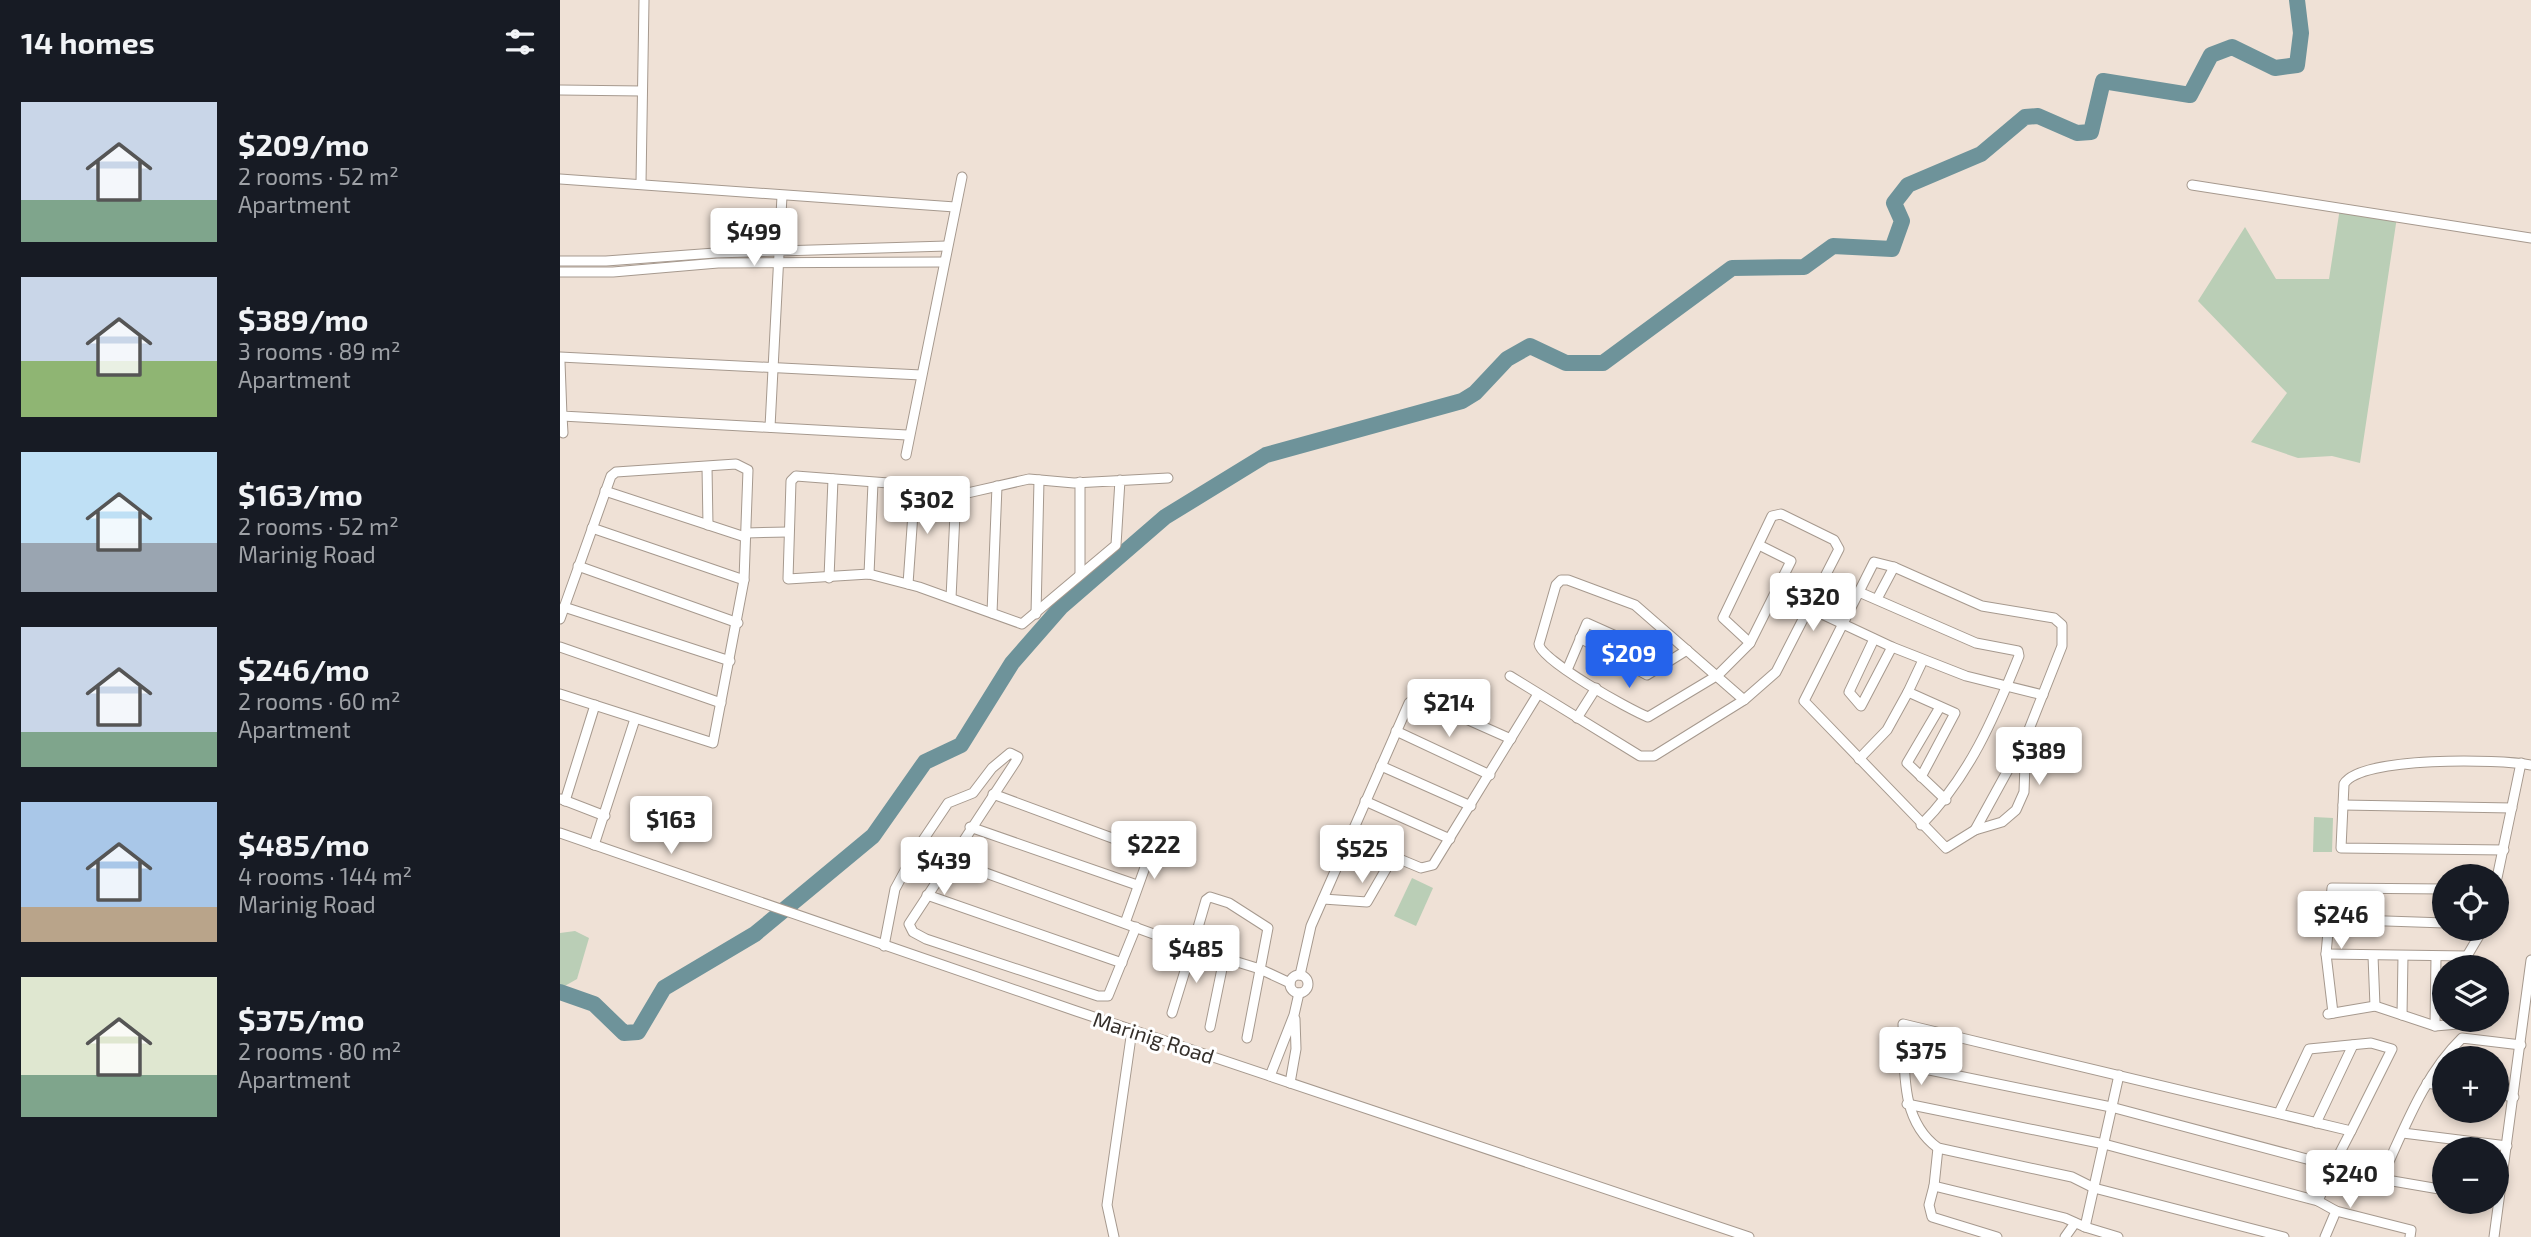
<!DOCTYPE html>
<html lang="en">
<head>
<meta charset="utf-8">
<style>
	:root { --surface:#171b24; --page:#242831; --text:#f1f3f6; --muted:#9ea1a6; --accent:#2563eb }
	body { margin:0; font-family:"Exo 2",sans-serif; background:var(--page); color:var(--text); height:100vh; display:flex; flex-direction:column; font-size:26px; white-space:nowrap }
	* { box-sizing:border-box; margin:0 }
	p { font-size:23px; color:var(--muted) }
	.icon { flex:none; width:38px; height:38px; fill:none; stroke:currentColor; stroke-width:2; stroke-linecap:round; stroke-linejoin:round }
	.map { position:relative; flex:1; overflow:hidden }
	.drawer { display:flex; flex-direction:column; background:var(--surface); width:560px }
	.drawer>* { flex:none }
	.tools { position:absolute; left:1872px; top:864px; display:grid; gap:14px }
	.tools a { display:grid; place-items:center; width:77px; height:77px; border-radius:50%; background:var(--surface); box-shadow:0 4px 10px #0003; font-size:35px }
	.price { position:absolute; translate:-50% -60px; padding:0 16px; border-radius:7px; background:#fff; color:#222; font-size:23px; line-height:46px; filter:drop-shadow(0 2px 4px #0008) }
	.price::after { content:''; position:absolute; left:50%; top:42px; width:21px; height:16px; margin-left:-10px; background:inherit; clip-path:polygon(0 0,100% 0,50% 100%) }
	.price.on { background:var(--accent); color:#fff }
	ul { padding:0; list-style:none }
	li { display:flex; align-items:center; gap:21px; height:175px; padding:0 21px }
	li span { display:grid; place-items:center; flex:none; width:196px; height:140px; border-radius:0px; color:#555 }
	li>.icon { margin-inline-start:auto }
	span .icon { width:84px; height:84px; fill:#fffc; stroke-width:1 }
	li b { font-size:30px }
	h2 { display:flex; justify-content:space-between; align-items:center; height:84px; padding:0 21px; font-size:30px }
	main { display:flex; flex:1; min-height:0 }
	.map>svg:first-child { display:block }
</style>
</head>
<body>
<main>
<section class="drawer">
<h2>14 homes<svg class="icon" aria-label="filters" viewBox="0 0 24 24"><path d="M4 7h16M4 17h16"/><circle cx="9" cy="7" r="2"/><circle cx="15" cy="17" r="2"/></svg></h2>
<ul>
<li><span style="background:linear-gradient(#c9d6e8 70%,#7fa58c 0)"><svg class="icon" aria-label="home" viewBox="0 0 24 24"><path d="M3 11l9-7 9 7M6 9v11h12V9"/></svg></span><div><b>$209/mo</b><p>2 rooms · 52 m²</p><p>Apartment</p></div></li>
<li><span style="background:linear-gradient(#c9d6e8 60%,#8fb573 0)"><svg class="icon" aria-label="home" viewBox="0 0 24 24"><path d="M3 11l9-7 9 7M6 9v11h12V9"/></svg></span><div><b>$389/mo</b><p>3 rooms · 89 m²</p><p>Apartment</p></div></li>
<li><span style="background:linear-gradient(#bfe0f5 65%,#9aa5b1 0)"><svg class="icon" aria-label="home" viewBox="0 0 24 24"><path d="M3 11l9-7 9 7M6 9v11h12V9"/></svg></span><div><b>$163/mo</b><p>2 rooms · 52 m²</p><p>Marinig Road</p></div></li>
<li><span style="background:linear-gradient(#c9d6e8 75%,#7fa58c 0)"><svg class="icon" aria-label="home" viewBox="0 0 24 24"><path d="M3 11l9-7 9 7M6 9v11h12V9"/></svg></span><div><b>$246/mo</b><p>2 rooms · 60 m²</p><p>Apartment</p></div></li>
<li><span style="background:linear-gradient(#a9c7e8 75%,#b9a48a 0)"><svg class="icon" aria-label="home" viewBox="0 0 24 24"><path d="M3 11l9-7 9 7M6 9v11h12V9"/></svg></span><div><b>$485/mo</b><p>4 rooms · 144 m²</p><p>Marinig Road</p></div></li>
<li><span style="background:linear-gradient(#dfe7d0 70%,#7fa58c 0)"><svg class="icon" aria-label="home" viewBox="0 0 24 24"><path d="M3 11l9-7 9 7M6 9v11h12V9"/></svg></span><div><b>$375/mo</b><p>2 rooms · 80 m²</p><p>Apartment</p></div></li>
</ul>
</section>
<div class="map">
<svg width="1971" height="1237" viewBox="0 0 1971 1237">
	<rect width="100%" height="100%" fill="#efe1d6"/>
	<g fill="#baceb6">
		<polygon points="1780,208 1837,217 1800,463 1772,456 1738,458 1691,442 1727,393 1638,301 1685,227 1716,279 1769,279"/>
		<polygon points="1754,817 1773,818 1772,852 1753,852"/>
		<polygon points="852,878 873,888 856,926 834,916"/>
		<polygon points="15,931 29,938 17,979 3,987 0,986 0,933"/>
	</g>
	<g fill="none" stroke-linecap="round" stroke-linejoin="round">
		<polyline stroke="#6e939a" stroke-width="16" points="0,992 34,1004 64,1033 78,1032 104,988 195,934 313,836 365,762 401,745 452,663 501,607 605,517 706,455 902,401 915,393 947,359 970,346 1006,363 1043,363 1172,268 1244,267 1273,246 1332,249 1342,221 1334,203 1348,185 1421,154 1465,117 1478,116 1517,133 1531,132 1543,81 1630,95 1651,55 1672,47 1715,68 1737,65 1741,33 1737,0"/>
		<defs>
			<g id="minor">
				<polyline points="0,90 82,91"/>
				<polyline points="0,179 395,207"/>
				<polyline points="81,183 84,0"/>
				<polyline points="1632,185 1971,238"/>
				<polyline points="0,261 46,261 155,253 387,246"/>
				<polyline points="0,272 53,272 158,263 384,262"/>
				<polyline points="0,357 361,375"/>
				<polyline points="0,362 2,416 347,435"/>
				<polyline points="2,416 3,433"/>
				<polyline points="210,427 222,196"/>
				<polyline points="346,455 402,177"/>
				<polyline points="147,467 148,525"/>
				<polyline points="560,480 556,545 462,624 359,587 309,574 228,579 231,481 236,476 355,485 403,494 469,479 514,483 608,478"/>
				<polyline points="45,491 185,537"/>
				<polyline points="32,528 184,580"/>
				<polyline points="186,533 228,532"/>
				<polygon points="1314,562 1334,567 1422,606 1494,618 1502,625 1502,646 1466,737 1464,792 1456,810 1442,822 1415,830 1386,848 1244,701"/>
				<polyline points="18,566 178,623"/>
				<polyline points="309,574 313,483"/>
				<polyline points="520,574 520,482"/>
				<polyline points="269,578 273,479"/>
				<polyline points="348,584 355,485"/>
				<path d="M 1299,592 L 1416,643 L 1458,651 L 1459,656 C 1434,718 1409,777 1361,825"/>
				<polyline points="391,598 396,493"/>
				<polyline points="1317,599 1334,567"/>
				<polyline points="4,607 170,661"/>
				<polyline points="1249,608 1332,647 1406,676 1483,695"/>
				<polyline points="432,613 437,486"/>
				<polyline points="476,614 479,480"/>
				<polyline points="0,619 51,476 56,472 176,464 188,470 184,580 153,743 0,694"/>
				<polyline points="1020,638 1087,675 1127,650"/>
				<polyline points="1314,639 1289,692 1301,706 1332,647"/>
				<polyline points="0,647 161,703"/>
				<polyline points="1007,670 1027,623 1065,640 1100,665"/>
				<polyline points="950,676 1080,756 1094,756 1184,700 1216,672 1279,549 1274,540 1221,514 1212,516 1163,618 1190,643"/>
				<path d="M 1184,700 L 1075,605 L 1008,580 L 1001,580 L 996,585 L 979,644 C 980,660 1070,710 1088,717 L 1158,675 L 1190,643 L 1231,561 L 1199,545"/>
				<polyline points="1380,707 1347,763 1386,800"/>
				<polyline points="1017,718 1036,688"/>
				<polyline points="836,731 930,775"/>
				<polyline points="1299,759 1327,730 1348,692"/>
				<polyline points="821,766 911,806"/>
				<polyline points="1361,777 1395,713 1348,692 1363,660"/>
				<polyline points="433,794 590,852"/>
				<polyline points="1,799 45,816"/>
				<polyline points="5,801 35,705"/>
				<polyline points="805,801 890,839"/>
				<polyline points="1783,805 1952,808"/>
				<polyline points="410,827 577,885"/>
				<polyline points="1415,830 1465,739"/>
				<polyline points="0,833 516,1011 1189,1237"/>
				<polyline points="789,838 861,868 873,865 978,694"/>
				<polyline points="34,845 75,719"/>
				<path d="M 1944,850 L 1781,848 L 1784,784 C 1800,756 1940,759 1971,765"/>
				<polyline points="390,860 632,948 612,1013"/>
				<polyline points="1937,878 1961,763"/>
				<polyline points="367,895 562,963"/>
				<polyline points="763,899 807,902 833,857"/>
				<polyline points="1768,919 1885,923"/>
				<polyline points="565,923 598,831"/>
				<polyline points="324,946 335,889 355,852 388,803 413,793 432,768 450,753 458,757 456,761 349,924 353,932 366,939 538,996 548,996 576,927"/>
				<polyline points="1766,954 1907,956"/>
				<polyline points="1813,956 1815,1006"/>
				<polyline points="1907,968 1907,956 1923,929"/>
				<polyline points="740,975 751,926 849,703 855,698 861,699 951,739"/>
				<circle cx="739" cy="984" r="9"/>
				<polyline points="1773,1013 1766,954 1772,888 1885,889"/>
				<polyline points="1768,1014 1815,1006 1875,1026 1898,1024 1900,1020"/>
				<polyline points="1842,1015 1843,956"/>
				<polyline points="1875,1026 1876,957"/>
				<polyline points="650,1027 664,959"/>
				<polyline points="687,1038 708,928 669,903 650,897 646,900 632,948 700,969 730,983"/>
				<polyline points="1345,1065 1551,1107 1773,1166 1791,1131"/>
				<polyline points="710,1076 734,1015 739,993"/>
				<polyline points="730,1083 736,1049 735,1019"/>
				<polyline points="1867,1083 1885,1086"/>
				<polyline points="1937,1094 1954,1097"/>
				<polyline points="1347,1104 1544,1144 1758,1201 1773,1166"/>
				<path d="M 1719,1113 L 1749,1049 L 1811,1043 L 1832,1049 L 1791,1131 L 1343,1024 C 1345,1067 1339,1120 1378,1148 L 1512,1177 L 1534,1188 L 1724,1237"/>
				<polyline points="1756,1123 1793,1045"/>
				<polyline points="1843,1133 1947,1146"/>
				<polyline points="1378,1148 1374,1186 1505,1218 1525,1227"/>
				<polyline points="1374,1186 1369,1205 1372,1217 1437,1237"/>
				<path d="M 1885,1190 L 1821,1179 C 1844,1130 1863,1076 1902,1038 L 1961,1045"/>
				<polyline points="1758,1201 1776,1211 1765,1237"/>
				<polyline points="1776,1211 1851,1230 1850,1237"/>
				<polyline points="554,1237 547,1205 572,1030"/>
				<polyline points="1505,1237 1515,1223"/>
				<polyline points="1558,1237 1525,1227 1559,1075"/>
				<polyline points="1934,1237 1971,960"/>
			</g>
		</defs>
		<use href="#minor" stroke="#a6998e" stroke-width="11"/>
		<use href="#minor" stroke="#fff" stroke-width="9"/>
	</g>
	<g text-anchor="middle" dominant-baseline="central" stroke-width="6" stroke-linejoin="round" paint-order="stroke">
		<g font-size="21" fill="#342f2a" stroke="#fff">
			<text transform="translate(594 1037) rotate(18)">Marinig Road</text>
		</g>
	</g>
</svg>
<div class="tools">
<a><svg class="icon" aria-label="locate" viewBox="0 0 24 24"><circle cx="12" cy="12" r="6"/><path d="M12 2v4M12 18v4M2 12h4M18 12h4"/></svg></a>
<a><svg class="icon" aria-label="layers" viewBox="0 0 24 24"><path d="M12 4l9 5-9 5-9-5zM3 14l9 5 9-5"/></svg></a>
<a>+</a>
<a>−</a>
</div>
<b class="price" style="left:194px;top:268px">$499</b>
<b class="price" style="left:367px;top:536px">$302</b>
<b class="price" style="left:1253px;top:633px">$320</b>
<b class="price on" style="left:1069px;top:690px">$209</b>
<b class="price" style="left:889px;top:739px">$214</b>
<b class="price" style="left:1479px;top:787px">$389</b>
<b class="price" style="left:111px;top:856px">$163</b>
<b class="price" style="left:594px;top:881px">$222</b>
<b class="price" style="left:802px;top:885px">$525</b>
<b class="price" style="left:384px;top:897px">$439</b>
<b class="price" style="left:1781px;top:951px">$246</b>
<b class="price" style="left:636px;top:985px">$485</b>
<b class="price" style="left:1361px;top:1087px">$375</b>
<b class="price" style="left:1790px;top:1210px">$240</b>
</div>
</main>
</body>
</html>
